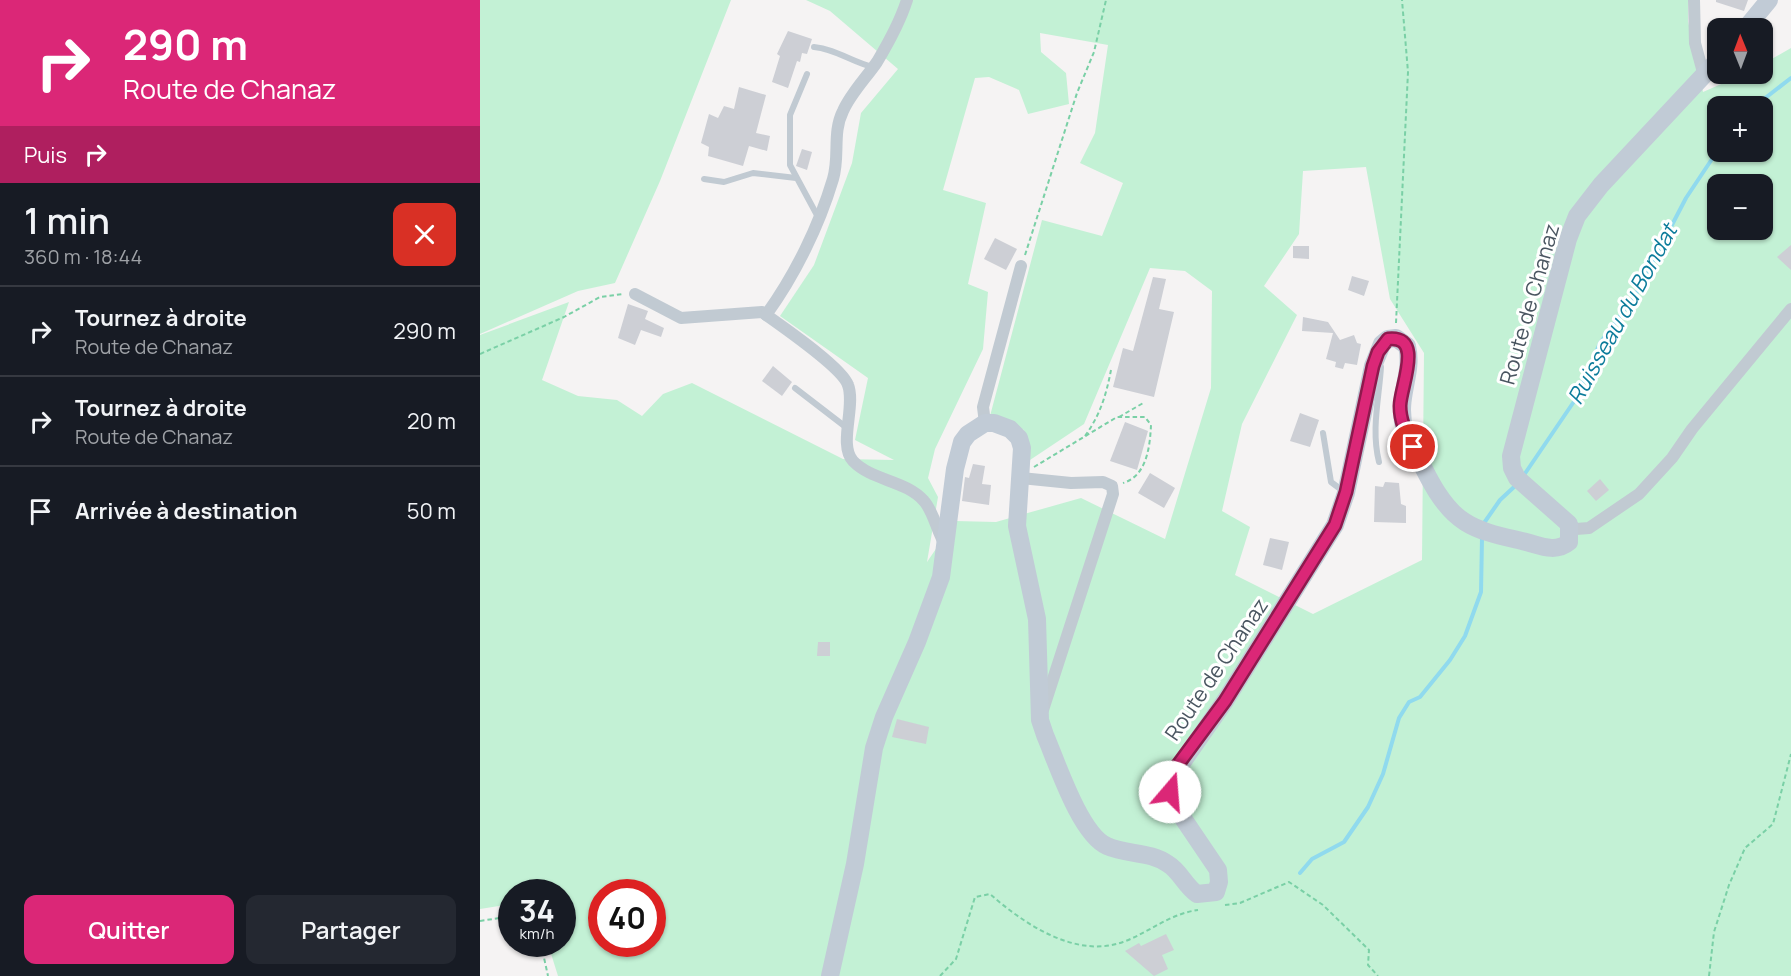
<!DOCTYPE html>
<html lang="fr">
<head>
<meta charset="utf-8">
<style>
	body { margin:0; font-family:Manrope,sans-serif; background:#242831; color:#f1f3f6; height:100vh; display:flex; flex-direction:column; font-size:22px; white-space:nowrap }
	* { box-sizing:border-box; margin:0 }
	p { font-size:20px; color:#9ea1a6 }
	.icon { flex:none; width:33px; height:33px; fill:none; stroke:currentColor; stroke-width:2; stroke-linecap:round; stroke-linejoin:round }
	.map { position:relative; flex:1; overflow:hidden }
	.details { display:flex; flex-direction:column; background:#171b24; width:480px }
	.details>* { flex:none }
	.top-card { background:#db2777; color:#fff; overflow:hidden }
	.needle { width:39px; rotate:359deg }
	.buttons { position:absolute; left:1227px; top:18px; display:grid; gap:12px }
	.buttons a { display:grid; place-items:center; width:66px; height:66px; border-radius:12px; background:#171b24; box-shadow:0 2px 4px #0004; font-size:30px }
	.speed { position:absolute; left:18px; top:879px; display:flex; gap:12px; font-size:30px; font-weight:700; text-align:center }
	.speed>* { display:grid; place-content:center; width:78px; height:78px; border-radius:50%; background:#171b24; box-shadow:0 2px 4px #0004; line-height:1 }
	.speed small { font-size:15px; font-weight:400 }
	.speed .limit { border:9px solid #d22; background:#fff; color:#111 }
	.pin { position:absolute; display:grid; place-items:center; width:51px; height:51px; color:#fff; margin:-26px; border:3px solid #fff; border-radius:50%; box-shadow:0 2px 6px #0007 }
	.me { position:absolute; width:66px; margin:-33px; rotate:18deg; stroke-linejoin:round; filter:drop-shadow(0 0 4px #0008) }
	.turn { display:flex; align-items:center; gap:21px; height:126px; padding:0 24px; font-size:27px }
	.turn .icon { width:78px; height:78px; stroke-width:2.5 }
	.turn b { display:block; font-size:42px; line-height:51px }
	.then { display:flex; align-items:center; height:57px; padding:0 24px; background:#0003; gap:12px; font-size:22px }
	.round { display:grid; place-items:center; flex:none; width:63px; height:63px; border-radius:12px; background:#242831 }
	.overview { display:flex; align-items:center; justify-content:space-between; height:102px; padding:0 24px }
	h1 { font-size:36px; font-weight:600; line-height:45px }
	.cta { display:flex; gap:12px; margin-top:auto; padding:12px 24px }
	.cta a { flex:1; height:69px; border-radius:12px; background:#db2777; color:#fff; font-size:24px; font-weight:600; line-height:69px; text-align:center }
	.cta a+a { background:#242831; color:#f1f3f6 }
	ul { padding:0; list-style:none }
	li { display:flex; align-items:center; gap:18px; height:90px; padding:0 24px; border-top:2px solid #363941 }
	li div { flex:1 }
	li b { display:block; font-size:22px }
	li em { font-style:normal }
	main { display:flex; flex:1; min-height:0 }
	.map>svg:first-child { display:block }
	.green { fill:#c3f1d5; fill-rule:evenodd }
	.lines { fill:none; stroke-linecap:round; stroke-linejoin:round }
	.stream { stroke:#90daee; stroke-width:4 }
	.building { fill:#cdcfd5 }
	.path { stroke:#7ad0a6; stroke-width:2; stroke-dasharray:4.5 3; stroke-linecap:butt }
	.lane { stroke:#c1cad2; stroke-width:6 }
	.street { stroke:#c1cad2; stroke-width:12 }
	.secondary { stroke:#c1cbd6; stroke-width:18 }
	.route-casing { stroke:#8e194d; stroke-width:15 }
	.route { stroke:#db2777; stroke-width:10 }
	.labels { text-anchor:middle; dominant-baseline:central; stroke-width:6; stroke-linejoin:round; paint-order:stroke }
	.street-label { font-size:21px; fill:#4a5661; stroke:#fff }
	.water-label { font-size:22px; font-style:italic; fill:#0c7c9b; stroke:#fff }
</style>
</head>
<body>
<main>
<section class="details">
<div class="top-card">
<div class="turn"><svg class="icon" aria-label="right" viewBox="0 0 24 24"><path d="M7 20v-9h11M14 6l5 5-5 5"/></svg><div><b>290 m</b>Route de Chanaz</div></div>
<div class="then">Puis<svg class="icon" aria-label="right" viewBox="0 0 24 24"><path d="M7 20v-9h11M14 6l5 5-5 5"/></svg></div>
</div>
<div class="overview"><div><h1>1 min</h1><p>360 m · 18:44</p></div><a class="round" style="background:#d93025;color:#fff"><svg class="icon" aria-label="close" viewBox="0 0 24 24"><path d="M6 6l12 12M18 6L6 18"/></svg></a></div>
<ul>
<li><svg class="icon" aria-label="right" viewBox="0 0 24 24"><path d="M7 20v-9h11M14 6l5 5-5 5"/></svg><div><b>Tournez à droite</b><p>Route de Chanaz</p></div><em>290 m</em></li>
<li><svg class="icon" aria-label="right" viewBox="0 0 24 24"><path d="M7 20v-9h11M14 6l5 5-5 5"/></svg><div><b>Tournez à droite</b><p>Route de Chanaz</p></div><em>20 m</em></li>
<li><svg class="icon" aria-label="arrive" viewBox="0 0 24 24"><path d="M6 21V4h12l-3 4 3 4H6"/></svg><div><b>Arrivée à destination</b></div><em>50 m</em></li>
</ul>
<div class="cta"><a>Quitter</a><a>Partager</a></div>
</section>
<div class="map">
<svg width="1311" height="976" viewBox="0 0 1311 976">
	<rect width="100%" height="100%" fill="#f5f3f3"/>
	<g class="green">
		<polygon points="0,0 251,0 180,181 135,283 98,291 0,334"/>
		<path d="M326,0h882v21l15,71 41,-18h18l1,-10 28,-16v928h-1233l-10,-32h14v-52h-50l-1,12 -31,5v-574l89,-33 -27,78 36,16 39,4 25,16 21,-22 29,-11 151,76 51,1 -39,-20 13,-62 -88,-62 34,-51 38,-102 9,-50 37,-44 -68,-58zM560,33l68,12 -13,88 -15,30 43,20 -21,53 -60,-16 -52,196 34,14 6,30 54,-36 66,-156 35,3 27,20 -1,97 -46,151 -84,-41 -85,24 -41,-1 -28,41 11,-65 -10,-19 7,-29 48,-100 5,-57 -20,-8 18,-81 -43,-13 32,-112 14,-1 30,13 9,24 41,-10 -3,-31 -25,-21zM1238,106h44v46h-44zM886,167l24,132 34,54 -2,207 -109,54 -78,-39 15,-48 -28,-16 20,-87 55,-109 -33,-29 35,-52 4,-63zM1238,184h44v46h-44zM122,892h50v52h-50z"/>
	</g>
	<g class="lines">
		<g class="stream">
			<polyline points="1275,106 1311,78"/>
			<polyline points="1044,475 1095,400 1120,343 1155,296 1206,198 1238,150"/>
			<polyline points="1004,523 1020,500 1034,487"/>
			<polyline points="820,873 832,859 864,842 888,807 903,774 919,718 929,702 940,697 970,660 985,636 1001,592 1002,538"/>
		</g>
	</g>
	<g class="building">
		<polygon points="1236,0 1268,0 1264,11 1236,2"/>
		<polygon points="308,31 332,39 327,54 322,53 320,62 317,61 308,88 292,82 300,56 297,54"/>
		<polygon points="259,87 286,95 276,133 290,136 287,151 269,146 263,166 228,156 229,147 221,143 229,114 238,118 244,106 254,109"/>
		<polygon points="322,149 332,152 327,170 316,166"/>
		<polygon points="515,238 537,249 526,270 504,259"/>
		<polygon points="1311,245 1311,270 1297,257"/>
		<polygon points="813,246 829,246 829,259 813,258"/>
		<polygon points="872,276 889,281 884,296 868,290"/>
		<polygon points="673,277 686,279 679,309 694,312 674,397 633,387 643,348 653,351"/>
		<polygon points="148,304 168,311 165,319 184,328 181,337 161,330 155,345 138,338"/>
		<polygon points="823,317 848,322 860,340 874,335 877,343 881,344 877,365 865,363 863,369 855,367 856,362 846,359 853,333 822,331"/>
		<polygon points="293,366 312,382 302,396 282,381"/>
		<polygon points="820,413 839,420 830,447 810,441"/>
		<polygon points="645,422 668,431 657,470 630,461"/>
		<polygon points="493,464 505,466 502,484 511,485 509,505 482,501 485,477 489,478"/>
		<polygon points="670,473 695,488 684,508 658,493"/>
		<polygon points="1120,479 1129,490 1116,501 1107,491"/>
		<polygon points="905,482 919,483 921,504 926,506 926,523 894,522 895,486 903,487"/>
		<polygon points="790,538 809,542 802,570 783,565"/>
		<polygon points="338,642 350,642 350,656 337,656"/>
		<polygon points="417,719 449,727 446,744 412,737"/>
		<polygon points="686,934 694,950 682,955 688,969 674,976 645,951 659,943 661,946"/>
	</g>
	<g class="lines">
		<g class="path">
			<polyline points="545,255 597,93 614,52 626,0"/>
			<polyline points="916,323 928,72 922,0"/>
			<polyline points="0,354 84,317 120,297 143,294"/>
			<polyline points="639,417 665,402"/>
			<path d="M605,436c15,-21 21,-40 26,-66"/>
			<path d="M554,467l83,-50h28l6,8c-1,21 -4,51 -28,58"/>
			<polyline points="745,905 760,903 809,882 843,905 889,950 888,965 898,976"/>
			<polyline points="0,921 32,916"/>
			<polyline points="61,944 68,976"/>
			<path d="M460,976l16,-17 19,-62 15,-3c34,30 86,65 133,48 27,-10 46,-28 75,-32"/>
			<polyline points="1229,976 1234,932 1249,885 1265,848 1293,824 1311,754"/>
		</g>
		<g class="lane">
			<path d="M334,47c22,2 38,15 59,20"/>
			<polyline points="327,74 310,115 310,165 338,217"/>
			<polyline points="224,179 244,182 273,173 316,178"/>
			<polyline points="315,388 367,428"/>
			<polyline points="843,433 851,482 863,491"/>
			<path d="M899,462c-8,-32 0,-63 2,-95"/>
		</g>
		<g class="street">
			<polyline points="1214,0 1215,43 1224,76"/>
			<path d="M155,294l46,24 81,-6c18,13 80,55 86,73 8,21 -10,60 5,76 19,20 53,19 71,40 10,11 13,32 22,45"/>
			<path d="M286,315c29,-40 53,-89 67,-136 7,-23 -1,-46 10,-68 8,-18 23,-33 34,-49 12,-20 23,-40 30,-62"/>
			<polyline points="505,423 503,407 541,266"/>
			<polyline points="541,478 591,483 623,482 632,486 633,494 563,710"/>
			<polyline points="1089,524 1096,529 1109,528 1159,494 1192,458 1212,429 1311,309"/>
		</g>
		<g class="secondary">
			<polyline points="1266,28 1289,0"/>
			<path d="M350,976l25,-112 19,-116 10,-31 33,-75 24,-65 14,-108 7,-27 6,-8 17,-11h9l16,6 9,9 3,10 -5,78 20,93 3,101 5,15c12,28 35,99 62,111 20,9 43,5 61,18 12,7 17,22 29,30l19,-2 3,-10 -1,-12 -46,-68v-25l53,-76 110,-176 11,-32 27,-127 9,-22 6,-5 8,-1 11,8c7,29 -12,51 -2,85 16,29 31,73 60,91 17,11 41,15 61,20 15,4 30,11 43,0v-18l-52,-46 -5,-10 -1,-12 57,-217 9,-23 24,-31 117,-125"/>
		</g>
	</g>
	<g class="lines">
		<defs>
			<path id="route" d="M690,792l4,-22 51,-69 110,-176 11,-33 27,-126 5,-14 10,-13c37,-4 12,48 12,67 0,15 6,28 13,41"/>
		</defs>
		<use href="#route" class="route-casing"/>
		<use href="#route" class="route"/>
	</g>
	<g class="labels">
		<g class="street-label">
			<text transform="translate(1049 304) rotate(-74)">Route de Chanaz</text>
			<text transform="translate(736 669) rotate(-56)">Route de Chanaz</text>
		</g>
		<g class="water-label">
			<text transform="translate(1142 314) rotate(-61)">Ruisseau du Bondat</text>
		</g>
	</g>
</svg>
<div class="buttons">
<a><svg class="needle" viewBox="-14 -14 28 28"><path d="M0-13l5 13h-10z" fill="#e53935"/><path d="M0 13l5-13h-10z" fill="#9ea1a6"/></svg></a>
<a>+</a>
<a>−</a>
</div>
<div class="speed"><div>34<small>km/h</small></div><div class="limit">40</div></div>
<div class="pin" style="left:933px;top:447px;background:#d93025"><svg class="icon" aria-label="arrive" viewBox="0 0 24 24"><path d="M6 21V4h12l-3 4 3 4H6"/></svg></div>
<svg class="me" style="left:690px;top:792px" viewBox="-20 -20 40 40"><circle r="19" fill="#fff"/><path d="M0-13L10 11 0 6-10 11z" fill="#db2777"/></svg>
</div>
</main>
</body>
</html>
